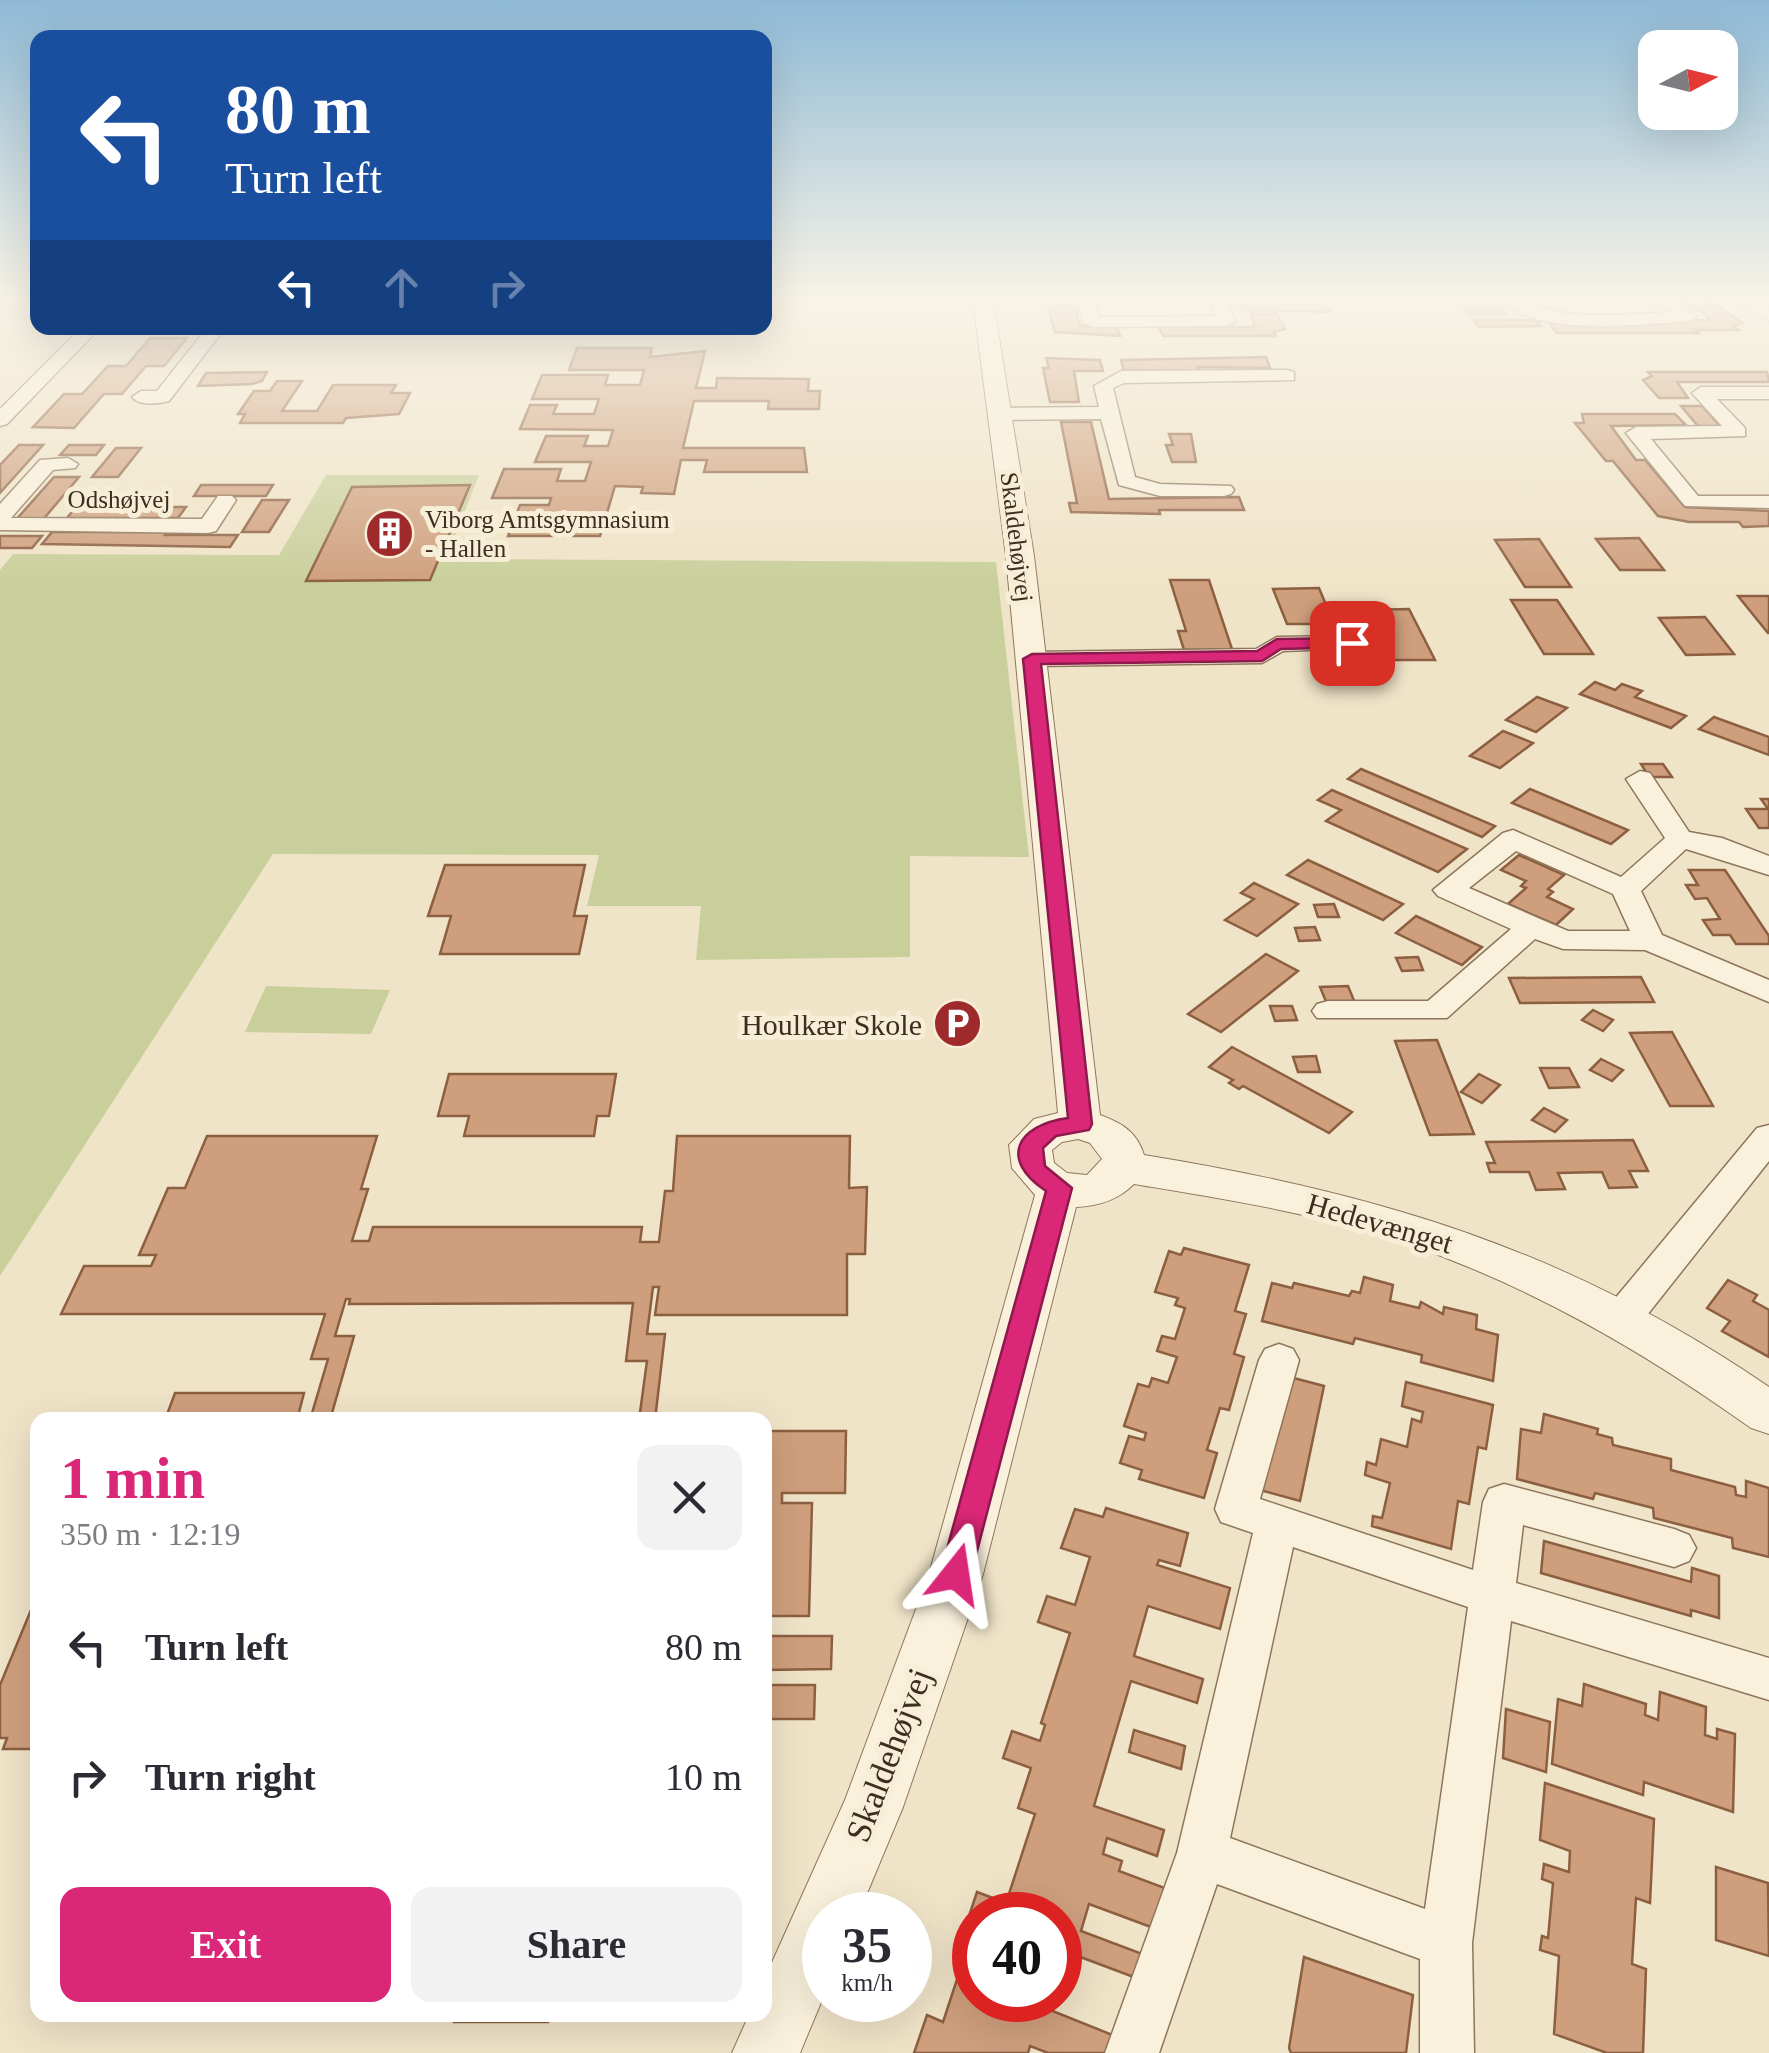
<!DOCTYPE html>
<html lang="en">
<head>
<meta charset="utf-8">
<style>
	body { margin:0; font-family:"Times New Roman",serif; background:#f2f2f3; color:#2b2b33; height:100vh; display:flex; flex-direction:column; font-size:38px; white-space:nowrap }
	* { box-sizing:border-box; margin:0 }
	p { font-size:32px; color:#7c7c81 }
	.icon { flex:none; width:55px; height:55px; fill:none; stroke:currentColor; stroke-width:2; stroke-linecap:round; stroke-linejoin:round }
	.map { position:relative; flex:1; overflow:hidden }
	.drawer { position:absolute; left:30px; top:1412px; width:742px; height:610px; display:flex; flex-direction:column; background:#fff; border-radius:20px; box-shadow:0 10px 40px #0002 }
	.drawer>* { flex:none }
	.hud { position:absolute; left:30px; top:30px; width:742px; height:305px; border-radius:20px; box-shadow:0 10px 40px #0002; background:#1a4fa0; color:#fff; overflow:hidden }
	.needle { width:65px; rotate:83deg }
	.controls { position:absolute; left:1638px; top:30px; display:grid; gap:20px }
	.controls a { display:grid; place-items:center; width:100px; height:100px; border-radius:20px; background:#fff; box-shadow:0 10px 40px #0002; font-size:50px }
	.speed { position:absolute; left:802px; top:1892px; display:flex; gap:20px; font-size:50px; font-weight:700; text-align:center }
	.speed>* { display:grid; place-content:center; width:130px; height:130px; border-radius:50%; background:#fff; box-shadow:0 10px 40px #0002; line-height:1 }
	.speed small { font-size:25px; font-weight:400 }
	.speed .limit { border:15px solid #d22; background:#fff; color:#111 }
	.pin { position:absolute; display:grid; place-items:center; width:85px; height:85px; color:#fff; margin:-42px; border-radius:20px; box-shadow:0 5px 15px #0006 }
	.me { position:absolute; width:110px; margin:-55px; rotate:15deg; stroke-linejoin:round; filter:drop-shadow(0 0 8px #0008) }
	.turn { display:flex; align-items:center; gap:35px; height:210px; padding:0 30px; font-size:45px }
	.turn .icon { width:130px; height:130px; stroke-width:2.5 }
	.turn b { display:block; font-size:70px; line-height:85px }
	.lanes { display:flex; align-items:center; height:95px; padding:0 30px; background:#0003; justify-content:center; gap:50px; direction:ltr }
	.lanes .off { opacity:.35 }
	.round { display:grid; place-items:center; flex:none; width:105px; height:105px; border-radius:20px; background:#f2f2f3 }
	.headline { display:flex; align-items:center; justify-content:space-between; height:170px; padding:0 30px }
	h1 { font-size:60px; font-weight:800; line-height:75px; color:#db2777 }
	.action { display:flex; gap:20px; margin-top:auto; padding:20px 30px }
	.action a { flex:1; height:115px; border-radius:20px; background:#db2777; color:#fff; font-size:40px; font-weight:800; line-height:115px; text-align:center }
	.action a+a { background:#f2f2f3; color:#2b2b33 }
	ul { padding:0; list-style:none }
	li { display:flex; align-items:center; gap:30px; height:130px; padding:0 30px }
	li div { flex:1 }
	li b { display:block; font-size:38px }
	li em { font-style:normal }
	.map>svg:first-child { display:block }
	.green { fill:#c9cf9b }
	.building { fill:#cf9f7d; stroke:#8d5f41; stroke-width:2.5 }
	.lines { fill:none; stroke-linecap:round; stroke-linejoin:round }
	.minor-casing { stroke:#8d765c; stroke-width:3 }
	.tertiary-casing { stroke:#8d765c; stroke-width:2 }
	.minor { fill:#faf1dc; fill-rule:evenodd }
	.tertiary { fill:#faf1dc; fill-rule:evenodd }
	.route { fill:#db2777; stroke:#8e194d; stroke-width:2.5 }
	.labels { text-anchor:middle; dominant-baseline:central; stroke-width:10; stroke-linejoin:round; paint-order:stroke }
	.far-street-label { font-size:25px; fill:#3d2e20; stroke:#f7eed8 }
	.far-poi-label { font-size:25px; fill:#3d2e20; stroke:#f7eed8; text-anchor:start }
	.poi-label { font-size:30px; fill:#3d2e20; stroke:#f7eed8; text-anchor:end }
	.street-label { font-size:30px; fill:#3d2e20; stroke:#f7eed8 }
	.near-street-label { font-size:35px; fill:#3d2e20; stroke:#f7eed8 }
</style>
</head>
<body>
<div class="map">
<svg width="1769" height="2053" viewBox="0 0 1769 2053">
	<rect width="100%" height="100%" fill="#f0e4c8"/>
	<g class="green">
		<polygon points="326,475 479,475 446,559 996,562 1029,857 910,856 910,957 696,960 701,906 587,906 599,855 273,854 0,1276 0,570 13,554 279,555"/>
		<polygon points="266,986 267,986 390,990 371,1034 245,1032"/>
	</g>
	<g class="building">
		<polygon points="1046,300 1072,300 1080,326 1117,327 1120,336 1055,332"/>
		<polygon points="1682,300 1709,300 1742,323 1733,326 1738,330 1696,330 1699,333 1557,333 1549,323 1710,320 1700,309 1693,309"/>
		<polygon points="1239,304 1326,305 1330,312 1243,310"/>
		<polygon points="1464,307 1500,307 1505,314 1469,314"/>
		<polygon points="1251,314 1277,314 1285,329 1274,332 1276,336 1163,336 1159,327 1255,327"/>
		<polygon points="1473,320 1536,320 1541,326 1479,327"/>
		<polygon points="150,338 187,338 164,366 146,366 122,394 104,394 74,428 33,427 64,394 82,394 108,366 126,366"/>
		<polygon points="577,348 652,348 650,357 705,351 696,388 716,388 717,378 809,379 808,391 820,391 819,409 768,409 769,401 694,401 683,448 804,448 807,472 704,472 707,460 681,460 674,494 641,493 643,487 615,486 600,536 508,536 520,505 549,505 551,498 492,498 504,469 561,469 557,481 585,481 591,462 535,462 546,436 588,436 584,446 608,446 613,430 520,429 530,405 557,405 553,414 594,414 599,399 532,399 542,375 608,375 605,385 640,385 644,370 569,370"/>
		<polygon points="1266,357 1270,368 1198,367 1199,370 1124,371 1121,360"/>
		<polygon points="1046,358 1100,360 1103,371 1074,371 1079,402 1050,402 1043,368 1049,368"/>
		<polygon points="267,372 262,381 252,384 198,386 206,373"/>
		<polygon points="1648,372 1767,372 1769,382 1677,382 1688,398 1659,398 1643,380 1652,376"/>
		<polygon points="277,381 302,381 282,411 317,411 333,385 396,385 391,393 410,393 399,414 346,418 343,423 240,423 245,414 238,414 254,391 270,391"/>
		<polygon points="1681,406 1702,406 1720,426 1698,426"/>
		<polygon points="1582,414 1675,414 1686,425 1611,426 1636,460 1645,460 1685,507 1769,511 1769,526 1743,527 1739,522 1689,522 1658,516 1613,461 1606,461 1575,423 1584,423"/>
		<polygon points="1061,422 1091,422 1109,499 1239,497 1244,510 1159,510 1160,514 1071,512 1069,503 1077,503"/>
		<polygon points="1169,434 1191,434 1196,462 1172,462 1166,445 1173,445"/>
		<polygon points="19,445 43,445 0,493 0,465"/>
		<polygon points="69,445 104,445 96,455 60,455"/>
		<polygon points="116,448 141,448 118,477 92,477"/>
		<polygon points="54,477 79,477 41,522 14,522"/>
		<polygon points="201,485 273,485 266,496 194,496"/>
		<polygon points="470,485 430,580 306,581 352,487"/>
		<polygon points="262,500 289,500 269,532 242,532"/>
		<polygon points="76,507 186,507 178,518 67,518"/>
		<polygon points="52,532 167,532 165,535 238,535 230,547 42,544"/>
		<polygon points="0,536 42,536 32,548 0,548"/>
		<polygon points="1639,538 1664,570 1620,570 1596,539"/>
		<polygon points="1539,539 1571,587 1525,587 1495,540"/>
		<polygon points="1170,580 1209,580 1232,649 1184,650 1178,631 1186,631"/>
		<polygon points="1319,588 1334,624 1287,624 1273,589"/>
		<polygon points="1738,596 1769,596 1769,633 1768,633"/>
		<polygon points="1511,600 1557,600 1593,654 1544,654"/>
		<polygon points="1409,609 1435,660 1393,660 1368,610"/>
		<polygon points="1705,617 1734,654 1686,655 1659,618"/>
		<polygon points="1595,682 1615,690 1622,684 1642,691 1635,697 1686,716 1671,728 1580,694"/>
		<polygon points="1537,697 1567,708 1536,732 1506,720"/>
		<polygon points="1714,717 1769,737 1769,755 1699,729"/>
		<polygon points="1503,731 1533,743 1500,768 1470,756"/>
		<polygon points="1641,764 1663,764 1672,777 1649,777"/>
		<polygon points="1361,769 1495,826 1482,837 1348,779"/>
		<polygon points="1530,789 1628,830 1611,844 1512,803"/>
		<polygon points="1332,790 1467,849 1438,872 1326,821 1341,810 1318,800"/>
		<polygon points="1761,799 1769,799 1769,828 1759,828 1746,809 1768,809"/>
		<polygon points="1519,855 1564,875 1548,889 1553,892 1547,897 1573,909 1556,925 1508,904 1526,888 1521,886 1526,881 1501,870"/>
		<polygon points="1308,860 1403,904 1383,920 1287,875"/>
		<polygon points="445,865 585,865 574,916 587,916 579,954 440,954 451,916 428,916"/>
		<polygon points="1689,870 1725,870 1769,936 1769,944 1736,944 1730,935 1713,935 1703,920 1720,919 1707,898 1695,899 1686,885 1698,885"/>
		<polygon points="1254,883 1298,904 1257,936 1225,920 1254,899 1241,893"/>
		<polygon points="1334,904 1339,917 1318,917 1314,905"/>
		<polygon points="1416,916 1482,947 1462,965 1396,933"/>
		<polygon points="1315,927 1320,940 1299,941 1295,928"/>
		<polygon points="1266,954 1298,971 1221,1032 1188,1014"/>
		<polygon points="1418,957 1423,970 1402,971 1396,958"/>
		<polygon points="1641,977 1654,1002 1520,1003 1509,978"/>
		<polygon points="1348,986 1355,1003 1327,1004 1320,987"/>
		<polygon points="1270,1006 1292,1006 1297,1020 1275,1021"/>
		<polygon points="1593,1010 1613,1020 1603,1031 1582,1020"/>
		<polygon points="1672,1032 1713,1106 1670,1106 1630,1033"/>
		<polygon points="1437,1040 1474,1134 1430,1135 1395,1041"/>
		<polygon points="1232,1047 1352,1112 1329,1133 1243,1086 1239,1089 1229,1083 1233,1080 1209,1067"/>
		<polygon points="1316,1056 1320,1072 1298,1072 1293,1057"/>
		<polygon points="1601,1059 1623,1070 1612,1081 1590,1070"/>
		<polygon points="1540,1068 1569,1068 1579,1087 1549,1088"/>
		<polygon points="449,1074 616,1074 609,1116 597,1116 594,1136 464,1136 469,1116 438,1116"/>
		<polygon points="1479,1074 1500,1085 1482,1103 1461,1092"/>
		<polygon points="1544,1108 1567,1120 1555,1132 1532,1120"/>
		<polygon points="207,1136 377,1136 361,1189 368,1189 352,1241 369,1241 373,1227 642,1227 640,1242 659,1242 665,1191 673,1191 677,1136 850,1136 849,1188 867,1187 865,1254 847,1254 847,1315 655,1315 659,1287 653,1287 647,1334 665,1334 655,1420 639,1420 647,1361 626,1361 633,1303 349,1304 350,1299 346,1299 335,1336 354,1336 330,1420 310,1420 328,1359 311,1359 325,1314 61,1314 84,1266 151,1266 156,1255 139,1255 168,1188 185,1188"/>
		<polygon points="1633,1140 1648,1171 1629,1171 1637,1187 1609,1188 1602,1172 1558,1173 1565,1189 1536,1190 1529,1172 1490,1172 1487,1163 1495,1163 1486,1142"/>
		<polygon points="1184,1248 1249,1265 1235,1311 1246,1314 1234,1354 1244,1357 1229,1410 1220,1408 1207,1450 1217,1453 1204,1498 1139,1479 1142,1470 1120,1463 1129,1436 1144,1440 1146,1433 1124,1426 1138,1384 1149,1387 1152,1378 1168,1383 1177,1357 1157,1351 1162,1336 1175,1339 1185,1308 1175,1305 1178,1298 1155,1292 1169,1251 1181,1255"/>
		<polygon points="1364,1277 1393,1285 1390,1301 1419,1308 1421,1302 1443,1314 1444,1307 1477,1315 1476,1329 1498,1335 1493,1381 1421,1362 1422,1355 1355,1338 1353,1344 1262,1321 1272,1283 1292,1288 1294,1283 1349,1296 1352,1291 1360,1293"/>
		<polygon points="1728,1280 1757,1295 1753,1301 1769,1310 1769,1357 1722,1331 1730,1321 1707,1308"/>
		<polygon points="1286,1376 1324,1386 1300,1501 1260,1490"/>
		<polygon points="1406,1382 1493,1405 1486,1449 1478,1447 1469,1504 1458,1501 1451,1549 1372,1526 1373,1516 1382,1518 1390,1483 1365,1475 1367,1462 1376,1465 1381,1439 1407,1447 1412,1419 1421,1422 1423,1412 1402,1406"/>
		<polygon points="175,1393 304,1393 297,1420 165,1420"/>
		<polygon points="1544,1414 1598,1429 1597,1434 1612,1438 1613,1445 1671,1459 1671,1470 1735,1487 1736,1495 1746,1497 1746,1481 1769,1488 1769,1557 1733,1548 1732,1538 1654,1518 1653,1508 1595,1493 1593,1499 1517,1479 1521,1429 1541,1433"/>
		<polygon points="765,1431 846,1431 845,1493 782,1493 782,1503 812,1503 809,1616 765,1616"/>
		<polygon points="1106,1508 1188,1533 1180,1566 1159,1560 1157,1565 1230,1588 1220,1629 1148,1606 1134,1656 1203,1679 1197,1703 1131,1681 1094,1806 1164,1830 1157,1856 1107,1838 1103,1854 1122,1861 1119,1871 1170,1890 1159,1930 1089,1904 1081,1931 1145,1955 1139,1979 1067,1952 1060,1974 1060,1915 975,1915 975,2000 1053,2000 1050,2010 1115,2036 1111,2053 1048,2053 1030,2046 1028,2053 914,2053 927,2015 943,2022 972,1934 964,1931 977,1892 1006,1903 1035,1814 1018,1808 1031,1768 1003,1758 1012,1731 1040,1741 1045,1725 1041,1723 1070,1633 1038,1622 1047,1596 1075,1605 1090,1557 1061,1548 1075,1509 1103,1517"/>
		<polygon points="1544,1541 1691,1582 1692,1568 1719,1576 1719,1618 1691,1610 1691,1616 1541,1573"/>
		<polygon points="38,1593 38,1740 34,1749 3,1749 7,1738 0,1738 0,1685"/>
		<polygon points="765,1636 832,1636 831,1669 765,1670"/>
		<polygon points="1584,1684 1646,1704 1645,1715 1658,1720 1660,1692 1706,1707 1705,1735 1717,1739 1717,1729 1735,1734 1733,1812 1644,1782 1643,1795 1552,1764 1558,1699 1582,1706"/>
		<polygon points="765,1685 815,1685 814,1719 765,1719"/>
		<polygon points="1506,1709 1550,1722 1546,1772 1503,1758"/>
		<polygon points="1134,1730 1185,1746 1181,1769 1129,1752"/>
		<polygon points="1545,1783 1654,1819 1650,1903 1636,1898 1632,1964 1646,1969 1643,2053 1607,2053 1554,2034 1559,1956 1540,1950 1542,1936 1548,1938 1553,1883 1542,1879 1544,1864 1569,1872 1570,1851 1540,1840"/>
		<polygon points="1716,1867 1768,1883 1769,1956 1716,1940"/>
		<polygon points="1304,1957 1413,1995 1406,2053 1291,2053 1289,2048"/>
		<polygon points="455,2015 549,2015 548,2022 454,2022"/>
	</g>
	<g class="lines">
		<defs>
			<g id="minor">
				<polygon points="1078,300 1094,300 1099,317 1216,316 1209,300 1225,300 1236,321 1227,326 1092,327 1083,322"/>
				<path d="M1504,300c22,0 39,11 62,13 35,4 71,1 106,-1l-12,-12h18l18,17 -9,5c-47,1 -151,17 -183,-22z"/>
				<path d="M81,328h176l-9,5h-27l-52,68c-11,3 -30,5 -37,-4l9,-6h16l46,-58h-108l-88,91 -7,2v-17z"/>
				<polygon points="1287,370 1294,372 1294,380 1124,383 1113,388 1135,477 1160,484 1231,486 1234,490 1231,494 1224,496 1160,496 1119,485 1101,419 1000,420 990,414 1000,408 1099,407 1094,386 1121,371"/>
				<polygon points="1701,387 1769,387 1769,399 1717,399 1745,428 1745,436 1651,439 1698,496 1769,496 1769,508 1685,506 1626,433 1636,427 1722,426 1692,393"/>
				<polygon points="68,458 78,464 75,468 53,470 11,518 202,519 218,496 232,496 236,500 216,531 208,533 0,530 0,504 40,460"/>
				<polygon points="1352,636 1364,643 1361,648 1283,651 1262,663 1032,666 1020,659 1032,652 1256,649 1277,637"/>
				<path d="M1640,771l10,2 39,59 33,6 47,18v19l-83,-26 -45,42 21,44 107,45v22l-124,-52 -82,-1 -28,-10 -88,79h-130l-5,-7 5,-7 11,-3h100l83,-72 -73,-33 -5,-6 70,-57 10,-3 108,47 44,-39 -39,-59zM1516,851l97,43 17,37h-62l-99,-43z"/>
				<polygon points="1769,1125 1769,1161 1636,1329 1622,1333 1608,1329 1603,1318 1608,1307 1757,1128"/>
				<path d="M1279,1344l14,5 6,11 -39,139 213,71 10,-68 6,-13 15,-5 170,45 15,6 7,13 -7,13 -15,6 -151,-42 -7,58 253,75v42l-258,-79 -39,322 2,110h-54v-94l-203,-75 -58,169h-54l72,-200 76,-320 -32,-11 -6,-13 44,-149 6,-11zM1293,1547l175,60 -43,302 -195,-71z"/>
			</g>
			<g id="tertiary">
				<path d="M973,300h20l41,256 66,559c22,8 37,17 44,40 235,38 427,96 625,232v47l-18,-6c-108,-77 -222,-143 -349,-186 -87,-29 -178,-43 -268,-58 -16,16 -35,22 -58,23l-93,367 -80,233 -45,108h-33v78l-25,60h-68l17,-38h16v-37l80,-178 84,-226 106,-379 -23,-27 -3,-23 25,-26 24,-6 -52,-557zM1078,1139l12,4 12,16 -15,16 -20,-2 -13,-10 -2,-13 10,-8z"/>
				<polygon points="1733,300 1758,300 1769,306 1769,321"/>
			</g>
		</defs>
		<use href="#minor" class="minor-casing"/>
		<use href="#tertiary" class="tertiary-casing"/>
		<use href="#minor" class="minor"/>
		<use href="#tertiary" class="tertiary"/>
	</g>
	<linearGradient id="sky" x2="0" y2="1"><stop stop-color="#8fbad6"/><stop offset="0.51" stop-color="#f8f3e6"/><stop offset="1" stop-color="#f8f3e6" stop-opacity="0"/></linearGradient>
	<rect width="1769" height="587" fill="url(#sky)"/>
	<path class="route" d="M1352,638l6,1v8l-77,2 -19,12 -221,3 51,460 -3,6 -33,6 -13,12 2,18 27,22 -101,386 -5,10 -10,4 -11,-4 -5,-10 106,-383c-48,-32 -29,-66 22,-73l-45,-459 9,-5 225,-3 20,-12z"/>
	<defs>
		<symbol id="building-disc" viewBox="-11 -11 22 22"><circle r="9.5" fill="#9e2a2b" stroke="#f7eed8"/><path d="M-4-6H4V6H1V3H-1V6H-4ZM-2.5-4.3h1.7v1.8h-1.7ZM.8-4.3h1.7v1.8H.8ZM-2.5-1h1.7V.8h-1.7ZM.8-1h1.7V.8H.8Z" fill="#fff"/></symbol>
		<symbol id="parking-disc" viewBox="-11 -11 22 22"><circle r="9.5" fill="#9e2a2b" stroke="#f7eed8"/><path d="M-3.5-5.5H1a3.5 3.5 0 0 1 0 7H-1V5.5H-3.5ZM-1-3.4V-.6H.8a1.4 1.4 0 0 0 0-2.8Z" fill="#fff"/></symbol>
	</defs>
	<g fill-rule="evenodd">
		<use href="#building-disc" x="362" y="506" width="55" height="55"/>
		<use href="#parking-disc" x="930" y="996" width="55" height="55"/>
	</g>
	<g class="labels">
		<g class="far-street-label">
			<text x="119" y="499">Odshøjvej</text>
			<text transform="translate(1017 537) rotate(83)">Skaldehøjvej</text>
		</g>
		<g class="far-poi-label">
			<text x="425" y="519">Viborg Amtsgymnasium<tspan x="425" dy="29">- Hallen</tspan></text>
		</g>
		<g class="poi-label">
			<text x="922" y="1024">Houlkær Skole</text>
		</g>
		<g class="street-label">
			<text transform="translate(1380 1223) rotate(16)">Hedevænget</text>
		</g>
		<g class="near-street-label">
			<text transform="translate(889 1755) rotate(-69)">Skaldehøjvej</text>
		</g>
	</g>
</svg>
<div class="controls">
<a><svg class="needle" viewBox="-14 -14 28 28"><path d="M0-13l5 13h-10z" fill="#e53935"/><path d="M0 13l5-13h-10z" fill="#7c7c81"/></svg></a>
</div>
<div class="speed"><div>35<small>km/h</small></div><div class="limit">40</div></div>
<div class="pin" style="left:1352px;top:643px;background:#d93025"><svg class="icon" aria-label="arrive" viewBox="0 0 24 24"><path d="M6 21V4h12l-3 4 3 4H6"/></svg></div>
<svg class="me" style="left:956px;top:1574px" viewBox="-20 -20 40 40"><path d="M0-17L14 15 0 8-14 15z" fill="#db2777" stroke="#fff" stroke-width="4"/></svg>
<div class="hud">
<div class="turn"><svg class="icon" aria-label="left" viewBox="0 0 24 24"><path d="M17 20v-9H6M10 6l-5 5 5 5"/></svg><div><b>80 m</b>Turn left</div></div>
<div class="lanes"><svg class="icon" aria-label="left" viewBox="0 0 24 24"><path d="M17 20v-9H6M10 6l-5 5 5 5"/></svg><svg class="icon off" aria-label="ahead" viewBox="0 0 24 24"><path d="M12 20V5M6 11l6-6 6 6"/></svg><svg class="icon off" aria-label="right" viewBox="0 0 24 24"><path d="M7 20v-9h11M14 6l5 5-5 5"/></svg></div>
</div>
<section class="drawer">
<div class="headline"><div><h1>1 min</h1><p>350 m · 12:19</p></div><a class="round"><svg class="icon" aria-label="close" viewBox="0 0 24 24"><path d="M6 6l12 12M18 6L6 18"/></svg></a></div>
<ul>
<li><svg class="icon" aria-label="left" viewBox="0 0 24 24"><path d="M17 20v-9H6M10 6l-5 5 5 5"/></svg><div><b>Turn left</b></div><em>80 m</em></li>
<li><svg class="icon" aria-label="right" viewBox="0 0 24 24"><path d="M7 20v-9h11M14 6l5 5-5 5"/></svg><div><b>Turn right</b></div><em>10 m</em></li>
</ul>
<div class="action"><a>Exit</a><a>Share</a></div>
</section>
</div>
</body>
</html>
